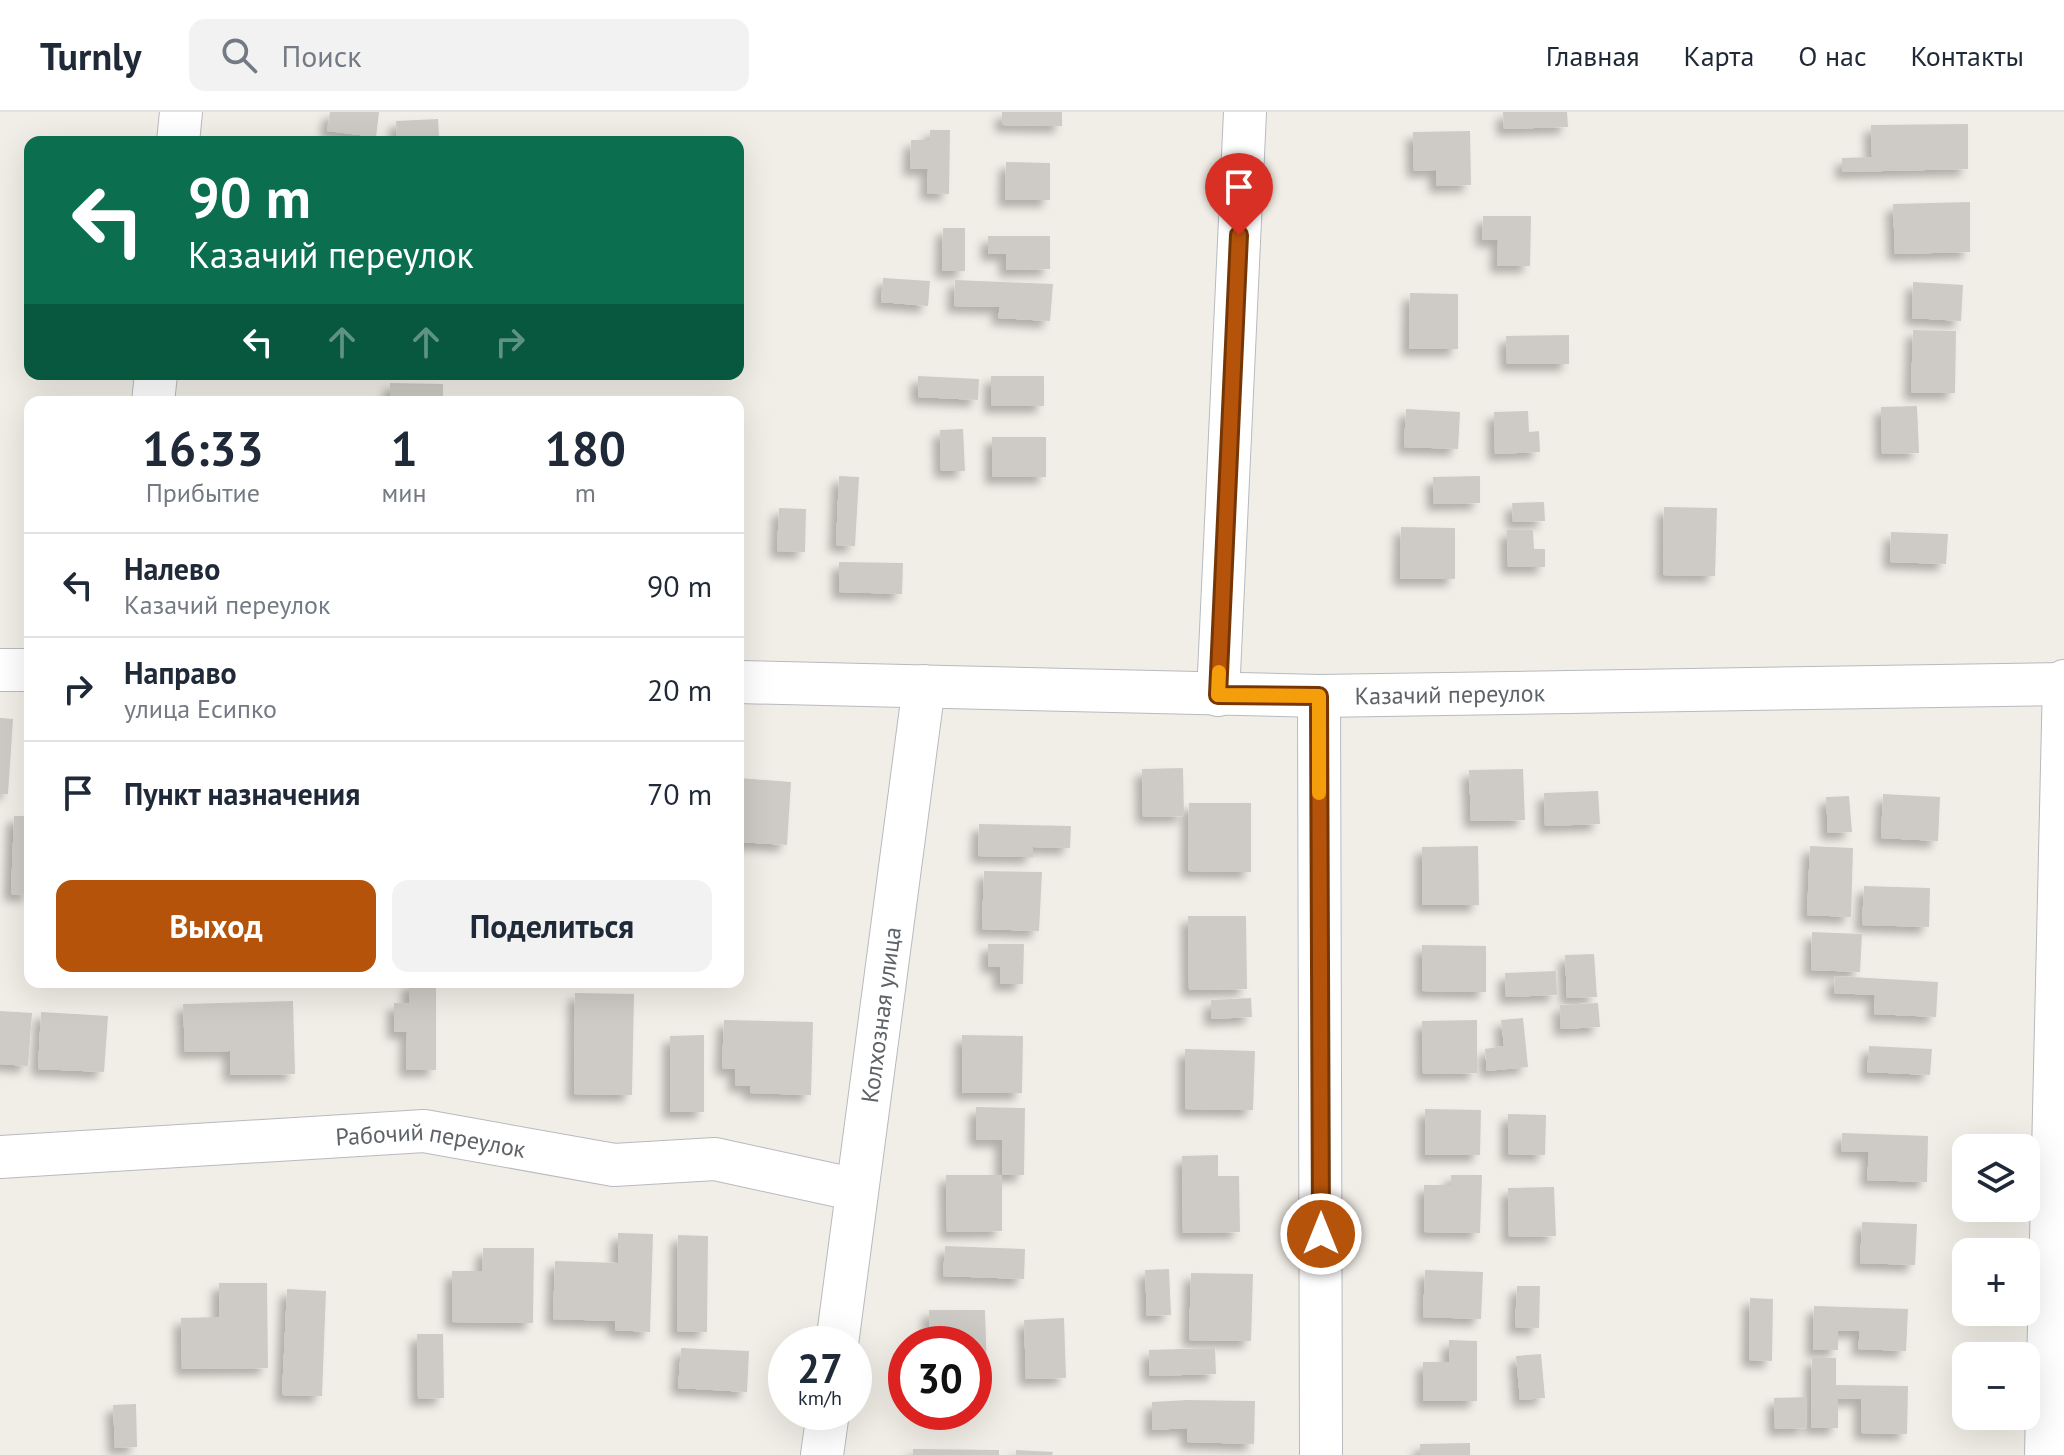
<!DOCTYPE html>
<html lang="ru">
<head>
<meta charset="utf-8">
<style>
	body { margin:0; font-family:"PT Sans",sans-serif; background:#f2f2f3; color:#1f2937; height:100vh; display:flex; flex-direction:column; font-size:30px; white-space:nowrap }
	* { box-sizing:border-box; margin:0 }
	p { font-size:26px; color:#747a83 }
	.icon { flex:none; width:44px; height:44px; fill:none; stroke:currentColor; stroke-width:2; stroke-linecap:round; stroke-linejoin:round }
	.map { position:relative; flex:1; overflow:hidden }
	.details { position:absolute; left:24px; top:284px; width:720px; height:592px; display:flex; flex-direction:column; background:#fff; border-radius:16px; box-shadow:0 8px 32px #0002 }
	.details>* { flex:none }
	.banner { position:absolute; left:24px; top:24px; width:720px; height:244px; border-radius:16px; box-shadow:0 8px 32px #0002; background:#0b6e4f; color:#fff; overflow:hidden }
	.controls { position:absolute; left:1952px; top:1022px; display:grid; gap:16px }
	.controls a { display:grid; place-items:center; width:88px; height:88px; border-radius:16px; background:#fff; box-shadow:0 8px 32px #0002; font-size:40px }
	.speed { position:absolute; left:768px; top:1214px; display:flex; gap:16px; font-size:40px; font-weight:700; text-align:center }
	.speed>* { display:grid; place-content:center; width:104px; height:104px; border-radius:50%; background:#fff; box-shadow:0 8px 32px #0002; line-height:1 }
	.speed small { font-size:20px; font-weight:400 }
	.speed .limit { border:12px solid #d22; background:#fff; color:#111 }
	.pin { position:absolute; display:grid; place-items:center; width:68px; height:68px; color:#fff; margin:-82px -34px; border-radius:50% 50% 50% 0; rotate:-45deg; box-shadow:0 0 8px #0007 }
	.pin .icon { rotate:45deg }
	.me { position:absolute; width:88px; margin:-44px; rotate:0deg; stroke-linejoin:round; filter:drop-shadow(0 0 6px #0008) }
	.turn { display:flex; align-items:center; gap:28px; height:168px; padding:0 32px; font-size:36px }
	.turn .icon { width:104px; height:104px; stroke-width:2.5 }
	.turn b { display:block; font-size:56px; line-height:68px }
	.lanes { display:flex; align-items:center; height:76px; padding:0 32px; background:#0003; justify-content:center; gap:40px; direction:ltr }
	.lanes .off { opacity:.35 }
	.eta { display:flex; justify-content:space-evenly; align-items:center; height:136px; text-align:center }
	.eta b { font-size:48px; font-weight:700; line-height:56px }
	.primary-button { display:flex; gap:16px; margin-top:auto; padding:16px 32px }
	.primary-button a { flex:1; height:92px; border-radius:16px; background:#b45309; color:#fff; font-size:32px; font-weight:700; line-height:92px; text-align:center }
	.primary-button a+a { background:#f2f2f3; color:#1f2937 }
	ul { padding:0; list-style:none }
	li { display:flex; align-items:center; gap:24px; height:104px; padding:0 32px; border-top:2px solid #e0e1e3 }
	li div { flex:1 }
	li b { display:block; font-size:30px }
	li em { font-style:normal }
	header { display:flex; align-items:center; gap:48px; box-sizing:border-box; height:112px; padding:0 40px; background:#fff; border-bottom:2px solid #e0e1e3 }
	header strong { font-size:38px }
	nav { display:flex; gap:44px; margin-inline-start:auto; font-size:28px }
	.search { width:560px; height:72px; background:#f2f2f3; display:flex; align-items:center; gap:20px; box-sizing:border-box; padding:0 28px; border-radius:16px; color:#747a83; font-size:30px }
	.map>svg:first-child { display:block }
	.building { fill:#cecbc6; filter:url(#shadow) }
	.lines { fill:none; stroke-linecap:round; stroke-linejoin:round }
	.minor-casing { stroke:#b7babe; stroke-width:44 }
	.minor { stroke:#fff; stroke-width:42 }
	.route-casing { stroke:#753606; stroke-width:20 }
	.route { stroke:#b45309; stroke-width:14 }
	.slow { stroke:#f59e0b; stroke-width:14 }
	.labels { text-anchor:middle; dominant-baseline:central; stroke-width:7; stroke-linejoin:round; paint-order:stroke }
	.street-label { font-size:24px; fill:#5e6368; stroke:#fff }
</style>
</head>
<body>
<header>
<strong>Turnly</strong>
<div class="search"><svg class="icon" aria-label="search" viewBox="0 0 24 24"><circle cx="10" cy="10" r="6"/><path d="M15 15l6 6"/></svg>Поиск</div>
<nav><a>Главная</a><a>Карта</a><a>О нас</a><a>Контакты</a></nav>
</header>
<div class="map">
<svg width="2064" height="1343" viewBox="0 0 2064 1343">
	<defs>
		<filter id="shadow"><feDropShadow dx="-7" dy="7" stdDeviation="4" flood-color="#0004"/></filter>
	</defs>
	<rect width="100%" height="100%" fill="#f1eee7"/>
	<g class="building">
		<polygon points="330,0 379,0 376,25 327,19"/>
		<polygon points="1002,0 1062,0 1062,14 1002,13"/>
		<polygon points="1503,0 1567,0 1568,15 1504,17"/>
		<polygon points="438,7 439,24 397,26 396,9"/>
		<polygon points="1968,12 1968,57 1842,60 1842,46 1872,45 1871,13"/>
		<polygon points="930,18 950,18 949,82 927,81 928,57 910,57 911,28 930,28"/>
		<polygon points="1470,19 1471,73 1436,74 1436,58 1414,59 1413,20"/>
		<polygon points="1006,50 1050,51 1050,88 1005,88"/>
		<polygon points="1970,90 1970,140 1895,142 1893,92"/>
		<polygon points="1483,104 1531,104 1530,154 1497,154 1498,128 1482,128"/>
		<polygon points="943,116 965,116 965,159 942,159"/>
		<polygon points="988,124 1050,124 1050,157 1006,158 1006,142 988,142"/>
		<polygon points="883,166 930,169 928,194 881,190"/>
		<polygon points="955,168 1053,172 1050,209 998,206 1000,195 954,194"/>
		<polygon points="1913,170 1963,173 1961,209 1912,206"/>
		<polygon points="1410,181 1458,182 1458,237 1409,237"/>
		<polygon points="1913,218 1956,219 1955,281 1911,281"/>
		<polygon points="1569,223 1569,252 1507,252 1506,224"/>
		<polygon points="918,264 979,267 978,288 918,285"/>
		<rect x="991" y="264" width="53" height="30"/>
		<polygon points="390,271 443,272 443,290 390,290"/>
		<polygon points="1917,294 1919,341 1882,342 1881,295"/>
		<polygon points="1406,297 1460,300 1458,337 1404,335"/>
		<polygon points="1528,299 1529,320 1539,319 1540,340 1495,342 1494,300"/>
		<polygon points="963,317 965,359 941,359 940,318"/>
		<rect x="992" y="325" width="54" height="40"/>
		<polygon points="839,364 859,365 855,434 836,433"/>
		<polygon points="1480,364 1480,391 1434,392 1433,365"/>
		<polygon points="1544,390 1545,409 1513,410 1512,391"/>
		<polygon points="1664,395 1717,396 1715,464 1663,463"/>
		<polygon points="779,396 806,397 805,440 777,439"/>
		<polygon points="1401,415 1455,416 1455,467 1400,467"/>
		<polygon points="1507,418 1533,418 1534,437 1545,437 1545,455 1508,455"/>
		<polygon points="1891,420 1948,422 1946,452 1890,450"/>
		<polygon points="839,450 903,451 902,482 839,480"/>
		<polygon points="0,606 13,607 8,682 0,682"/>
		<polygon points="1183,656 1184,704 1143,705 1142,657"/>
		<polygon points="1523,657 1525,708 1471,709 1469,658"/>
		<polygon points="738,666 791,670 787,733 738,730"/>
		<polygon points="1598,679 1600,712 1545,714 1544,681"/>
		<polygon points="1883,682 1940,685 1938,729 1881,726"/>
		<polygon points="1849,684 1852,720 1828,721 1826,685"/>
		<polygon points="1189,691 1251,691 1251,760 1188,759"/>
		<polygon points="14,704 30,704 30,783 11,782"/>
		<polygon points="979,712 1071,714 1070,736 1033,735 1033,745 978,744"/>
		<polygon points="1478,734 1479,793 1422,793 1422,735"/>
		<polygon points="1810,734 1853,736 1851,805 1807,803"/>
		<polygon points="984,759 1042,760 1039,819 982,817"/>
		<polygon points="1864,774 1930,776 1929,815 1862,813"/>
		<polygon points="1188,804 1246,804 1247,877 1189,878"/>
		<polygon points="1812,820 1862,822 1860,860 1811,858"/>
		<polygon points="988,832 1024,832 1023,872 1000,872 1000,855 988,854"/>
		<polygon points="1422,833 1486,834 1486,880 1422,879"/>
		<polygon points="1594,842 1597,885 1567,886 1565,843"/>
		<polygon points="1556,859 1557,883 1506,885 1505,861"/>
		<polygon points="1835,864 1938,870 1936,905 1874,902 1875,883 1834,881"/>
		<polygon points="409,870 436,870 436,958 406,958 407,920 394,920 394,891 409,891"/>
		<polygon points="575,881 634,882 632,983 574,982"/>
		<polygon points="1251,886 1252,905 1211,907 1211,888"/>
		<polygon points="293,889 295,962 230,963 230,939 185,940 183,892"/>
		<polygon points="1598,891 1600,915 1561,917 1560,893"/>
		<polygon points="0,899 32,901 28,954 0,952"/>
		<polygon points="41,900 108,904 104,960 38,957"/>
		<polygon points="1523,906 1528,955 1487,959 1485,937 1504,934 1501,908"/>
		<polygon points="724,908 813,910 811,983 750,981 750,974 735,973 735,957 722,956"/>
		<polygon points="1477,908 1477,961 1423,962 1422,909"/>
		<polygon points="704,923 704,1000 670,1000 670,924"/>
		<polygon points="962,923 1023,924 1022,981 962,981"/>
		<polygon points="1869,934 1932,937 1930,963 1867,960"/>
		<polygon points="1185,937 1255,939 1253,998 1185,997"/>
		<polygon points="976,995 1025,996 1024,1063 1002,1063 1002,1119 947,1120 946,1063 1002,1063 1002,1028 976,1028"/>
		<polygon points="1425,997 1481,998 1480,1043 1425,1043"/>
		<polygon points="1508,1002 1546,1003 1545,1043 1508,1042"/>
		<polygon points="1842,1021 1928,1024 1927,1070 1867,1068 1869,1040 1841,1039"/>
		<polygon points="1218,1043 1218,1064 1239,1064 1240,1120 1183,1121 1182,1044"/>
		<polygon points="1451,1063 1482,1063 1480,1121 1424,1120 1424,1073 1451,1073"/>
		<polygon points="1554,1075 1556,1124 1509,1125 1508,1076"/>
		<polygon points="1862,1110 1917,1112 1915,1153 1860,1151"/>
		<polygon points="618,1121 653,1122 650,1220 615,1218 615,1209 553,1207 555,1149 618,1151"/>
		<polygon points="678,1123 708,1124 707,1220 677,1219"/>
		<polygon points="945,1134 1025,1137 1024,1167 943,1164"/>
		<polygon points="483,1136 534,1136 533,1211 452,1210 452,1159 482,1159"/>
		<polygon points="1169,1157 1171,1203 1147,1204 1145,1158"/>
		<polygon points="1425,1158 1483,1160 1481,1207 1423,1205"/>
		<polygon points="1191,1161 1253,1162 1251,1229 1189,1228"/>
		<polygon points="219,1171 267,1171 268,1256 182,1257 181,1206 219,1205"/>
		<polygon points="1517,1174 1540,1174 1539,1216 1515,1215"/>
		<polygon points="287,1177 326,1179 322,1284 282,1283"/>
		<polygon points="1750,1186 1773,1187 1772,1249 1749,1248"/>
		<polygon points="1814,1194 1908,1197 1906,1239 1858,1237 1860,1219 1838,1219 1838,1238 1813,1238"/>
		<polygon points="929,1198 985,1198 987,1261 974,1261 974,1232 930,1232"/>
		<polygon points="1064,1206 1066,1266 1026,1267 1024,1208"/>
		<polygon points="417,1222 443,1222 444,1286 418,1287"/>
		<polygon points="1449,1228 1477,1229 1477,1289 1423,1289 1423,1250 1449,1250"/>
		<polygon points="681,1236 749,1239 747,1280 678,1276"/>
		<polygon points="1215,1236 1216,1262 1150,1264 1149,1238"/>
		<polygon points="1541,1242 1545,1286 1520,1288 1516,1244"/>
		<polygon points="1812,1246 1836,1246 1836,1273 1908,1274 1907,1322 1861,1321 1861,1287 1838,1287 1838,1316 1811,1316"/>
		<polygon points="1807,1285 1807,1316 1775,1317 1774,1286"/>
		<polygon points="1187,1288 1255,1289 1254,1332 1187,1330 1187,1316 1152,1318 1152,1290"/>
		<polygon points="136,1292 137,1335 115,1336 113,1293"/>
		<polygon points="1470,1331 1470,1343 1420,1343 1420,1332"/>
		<polygon points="913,1337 999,1338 999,1343 913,1343"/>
		<polygon points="1016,1338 1053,1340 1052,1343 1016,1343"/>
	</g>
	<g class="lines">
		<defs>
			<g id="minor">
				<polyline points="178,30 181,0"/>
				<polyline points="153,290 156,262"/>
				<polyline points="0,558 30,558"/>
				<path id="s1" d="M738,570l581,14 745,-12"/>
				<polyline points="1218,583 1245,0"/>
				<polyline points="1319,584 1321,1343"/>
				<path id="s2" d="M0,1045l424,-26 190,34 101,-6 142,31"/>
				<path id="s3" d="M837,1232l87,-658"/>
				<polyline points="822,1343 828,1300"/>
				<polyline points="2046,1343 2064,569"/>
			</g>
		</defs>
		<use href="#minor" class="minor-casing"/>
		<use href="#minor" class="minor"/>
	</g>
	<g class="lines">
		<defs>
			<polyline id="route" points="1239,123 1218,583 1319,584 1321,1122"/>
		</defs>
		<use href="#route" class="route-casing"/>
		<use href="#route" class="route"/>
		<polyline class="slow" points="1219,560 1218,583 1319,584 1319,681"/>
	</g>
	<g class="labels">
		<g class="street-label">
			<text stroke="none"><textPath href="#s1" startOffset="712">Казачий переулок</textPath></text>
			<text stroke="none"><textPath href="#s3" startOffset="332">Колхозная улица</textPath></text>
			<text stroke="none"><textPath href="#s2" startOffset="432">Рабочий переулок</textPath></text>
		</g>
	</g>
</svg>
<div class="controls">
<a><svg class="icon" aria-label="layers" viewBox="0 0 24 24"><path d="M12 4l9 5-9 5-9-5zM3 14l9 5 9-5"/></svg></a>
<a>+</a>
<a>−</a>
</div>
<div class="speed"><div>27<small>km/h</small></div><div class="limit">30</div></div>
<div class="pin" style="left:1239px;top:123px;background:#d93025"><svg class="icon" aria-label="arrive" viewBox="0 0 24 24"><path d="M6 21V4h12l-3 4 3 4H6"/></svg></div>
<svg class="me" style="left:1321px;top:1122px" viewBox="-20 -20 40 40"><circle r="17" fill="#b45309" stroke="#fff" stroke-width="3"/><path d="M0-11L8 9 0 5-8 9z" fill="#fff"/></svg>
<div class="banner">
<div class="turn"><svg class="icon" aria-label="left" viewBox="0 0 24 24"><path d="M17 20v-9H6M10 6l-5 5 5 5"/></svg><div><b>90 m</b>Казачий переулок</div></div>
<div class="lanes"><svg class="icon" aria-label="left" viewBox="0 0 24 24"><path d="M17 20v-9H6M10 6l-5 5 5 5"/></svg><svg class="icon off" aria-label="ahead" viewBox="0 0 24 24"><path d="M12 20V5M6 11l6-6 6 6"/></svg><svg class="icon off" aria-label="ahead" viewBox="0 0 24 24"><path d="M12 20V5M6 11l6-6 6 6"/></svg><svg class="icon off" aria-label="right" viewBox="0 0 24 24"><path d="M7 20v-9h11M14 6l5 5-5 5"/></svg></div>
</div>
<section class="details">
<div class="eta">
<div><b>16:33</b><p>Прибытие</p></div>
<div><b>1</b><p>мин</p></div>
<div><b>180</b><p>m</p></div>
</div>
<ul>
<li><svg class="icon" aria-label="left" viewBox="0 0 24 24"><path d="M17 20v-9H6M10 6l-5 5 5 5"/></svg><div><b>Налево</b><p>Казачий переулок</p></div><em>90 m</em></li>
<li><svg class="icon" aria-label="right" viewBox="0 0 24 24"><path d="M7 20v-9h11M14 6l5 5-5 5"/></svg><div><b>Направо</b><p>улица Есипко</p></div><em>20 m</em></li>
<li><svg class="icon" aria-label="arrive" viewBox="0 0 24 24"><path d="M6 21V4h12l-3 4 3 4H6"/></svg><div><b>Пункт назначения</b></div><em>70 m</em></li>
</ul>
<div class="primary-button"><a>Выход</a><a>Поделиться</a></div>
</section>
</div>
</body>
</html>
